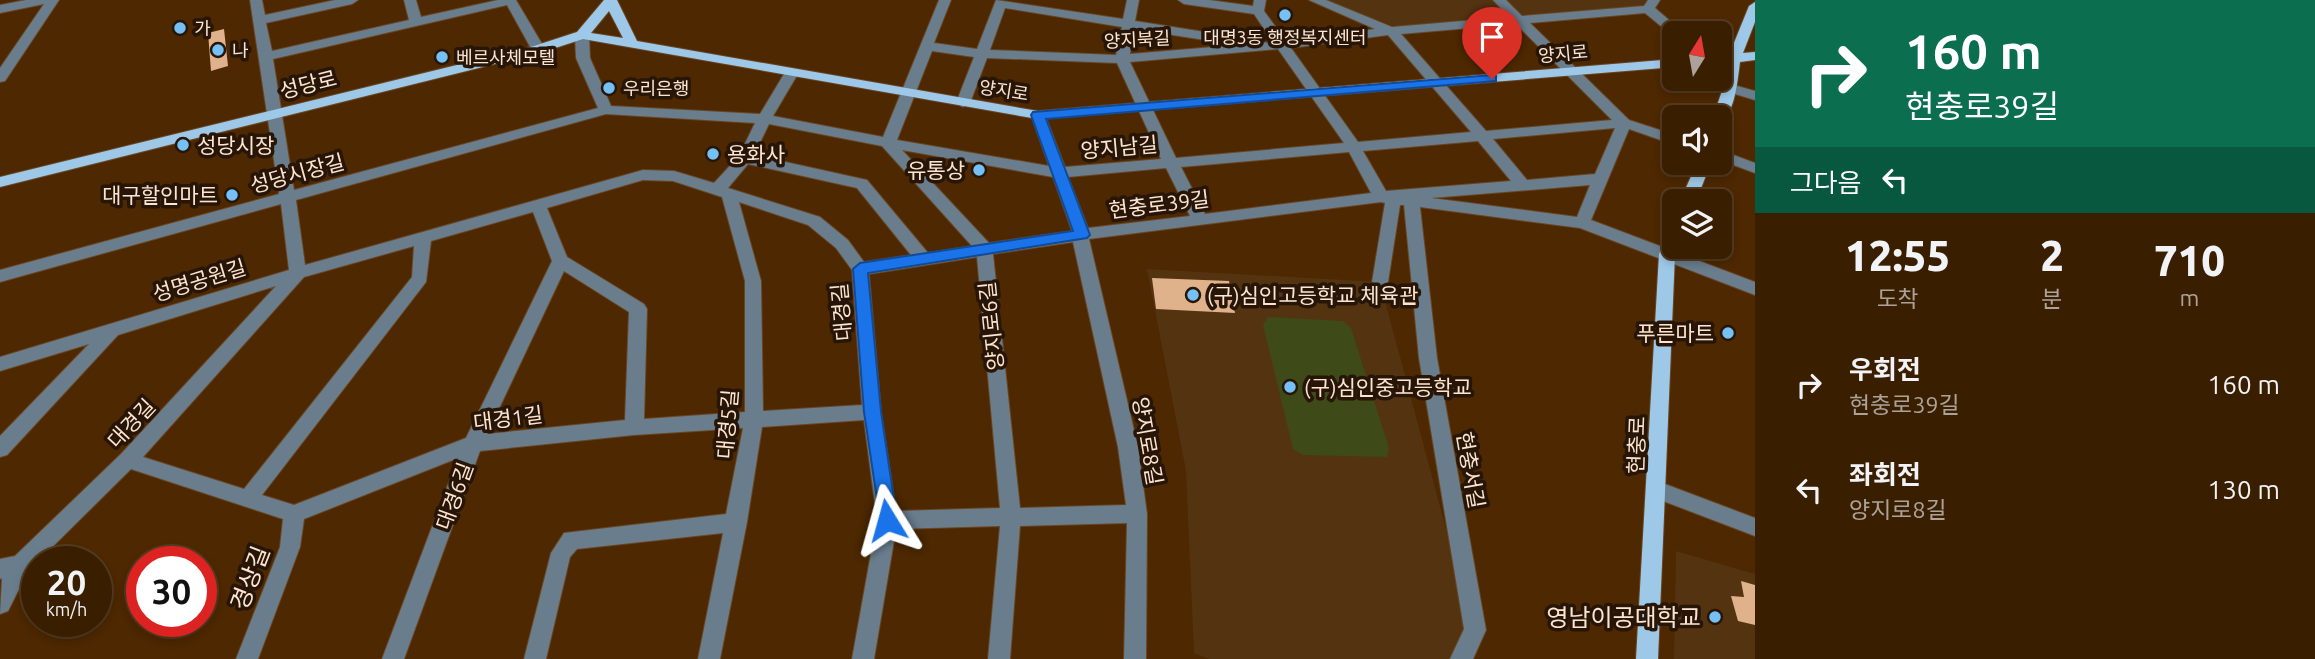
<!DOCTYPE html>
<html lang="ko">
<head>
<meta charset="utf-8">
<style>
	body { margin:0; font-family:Ubuntu,"Noto Sans KR",sans-serif; background:#452b0f; color:#f1f3f6; height:100vh; display:flex; flex-direction:column; font-size:26px; white-space:nowrap }
	* { box-sizing:border-box; margin:0 }
	p { font-size:23px; color:#aba299 }
	.icon { flex:none; width:38px; height:38px; fill:none; stroke:currentColor; stroke-width:2; stroke-linecap:round; stroke-linejoin:round }
	.map { position:relative; flex:1; overflow:hidden }
	.drawer { display:flex; flex-direction:column; background:#3a1e00; width:560px }
	.drawer>* { flex:none }
	.banner { background:#0b6e4f; color:#fff; overflow:hidden }
	.needle { width:46px; rotate:11deg }
	.tools { position:absolute; left:1662px; top:21px; display:grid; gap:14px }
	.tools a { display:grid; place-items:center; width:70px; height:70px; border-radius:10px; background:#3a1e00; box-shadow:0 4px 10px #0003,0 0 0 2px #543c22; font-size:35px }
	.speed { position:absolute; left:21px; top:546px; display:flex; gap:14px; font-size:35px; font-weight:700; text-align:center }
	.speed>* { display:grid; place-content:center; width:91px; height:91px; border-radius:50%; background:#3a1e00; box-shadow:0 4px 10px #0003,0 0 0 2px #543c22; line-height:1 }
	.speed small { font-size:18px; font-weight:400 }
	.speed .limit { border:10px solid #d22; background:#fff; color:#111 }
	.pin { position:absolute; display:grid; place-items:center; width:60px; height:60px; color:#fff; margin:-72px -30px; border-radius:50% 50% 50% 0; rotate:-45deg; box-shadow:0 0 7px #0007 }
	.pin .icon { rotate:45deg }
	.me { position:absolute; width:77px; margin:-38px; rotate:352deg; stroke-linejoin:round; filter:drop-shadow(0 0 5px #0008) }
	.turn { display:flex; align-items:center; gap:24px; height:147px; padding:0 35px; font-size:32px }
	.turn .icon { width:91px; height:91px; stroke-width:2.5 }
	.turn b { display:block; font-size:49px; line-height:60px }
	.then { display:flex; align-items:center; height:66px; padding:0 35px; background:#0003; gap:14px; font-size:26px }
	.eta { display:flex; justify-content:space-evenly; align-items:center; height:119px; text-align:center }
	.eta b { font-size:42px; font-weight:800; line-height:49px }
	ul { padding:0; list-style:none }
	li { display:flex; align-items:center; gap:21px; height:105px; padding:0 35px }
	li div { flex:1 }
	li b { display:block; font-size:26px }
	li em { font-style:normal }
	main { display:flex; flex:1; min-height:0 }
	.map>svg:first-child { display:block }
	.built { fill:#543311 }
	.green { fill:#3e4a18 }
	.building { fill:#e0b28b }
	.lines { fill:none; stroke-linecap:round; stroke-linejoin:round }
	.minor-casing { stroke:#694621; stroke-width:2 }
	.major-casing { stroke:#694621; stroke-width:2 }
	.minor { fill:#697d8d; fill-rule:evenodd }
	.major { fill:#9ec8e8; fill-rule:evenodd }
	.route { fill:#1a73e8; stroke:#114b97; stroke-width:2 }
	.poi-dot { fill:#75c0f6; stroke:#271607; stroke-width:2.5 }
	.labels { text-anchor:middle; dominant-baseline:central; stroke-width:7; stroke-linejoin:round; paint-order:stroke }
	.far-poi-label { font-size:18px; fill:#fde4d1; stroke:#271607; text-anchor:start }
	.far-street-label { font-size:18px; fill:#fde4d1; stroke:#271607 }
	.street-label { font-size:21px; fill:#fde4d1; stroke:#271607 }
	.poi-label { font-size:21px; fill:#fde4d1; stroke:#271607; text-anchor:start }
	.near-street-label { font-size:24px; fill:#fde4d1; stroke:#271607 }
	.near-poi-label { font-size:24px; fill:#fde4d1; stroke:#271607; text-anchor:end }
</style>
</head>
<body>
<main>
<div class="map">
<svg width="1755" height="659" viewBox="0 0 1755 659">
	<rect width="100%" height="100%" fill="#4d2800"/>
	<g class="built">
		<polygon points="1324,0 1647,0 1641,8 1397,27"/>
		<polygon points="1147,269 1380,282 1472,626 1457,659 1209,659 1194,653 1186,471"/>
		<polygon points="1676,551 1755,574 1755,659 1674,659"/>
	</g>
	<polygon class="green" points="1268,317 1343,321 1351,328 1389,448 1387,457 1303,455 1293,449 1263,325"/>
	<g class="building">
		<polygon points="224,29 228,66 211,71 208,33"/>
		<polygon points="1152,278 1229,281 1235,313 1156,309"/>
		<polygon points="1741,581 1755,585 1755,625 1738,621 1731,596 1744,597"/>
	</g>
	<g class="lines">
		<defs>
			<g id="minor">
				<polygon points="26,0 59,0 5,81 0,82 0,68 44,4 0,13 0,5"/>
				<path d="M250,0h12l3,15 70,-15h23l-6,4 -86,19 6,28 137,-31 -5,-20h12l5,17 77,-17h18l29,49 -2,3h-10l-26,-47 -234,54 21,131 304,-82 -22,-50 -1,-23 7,-4 7,4 1,23 21,48 149,8 27,-45 5,-1 7,4 -26,44 110,21 56,-137h12l-17,43 43,6 19,-49 127,19 4,-19h12l-4,21 108,17 5,1v5l25,-2 -19,-28 -70,-10 -6,-4h31l44,6 1,-6h12l-2,11 22,30 89,-12 -66,-29h17l66,27 117,-10 -16,-17h13l16,16 122,-10 4,-6h12l-5,8 29,25h-9l-2,3 -28,-23 -115,10 99,97 46,15v10l-46,-16 -38,91 164,62v13l-175,-67 -160,-21 17,151 49,272 -13,29h-23l14,-30 -45,-271 -15,-153h-4l-12,77 -8,6 -8,-6 13,-79 -4,-1 -292,37 49,208 9,67 -1,145h-22l3,-136 -107,3 -10,133h-22l12,-133 -104,3 -22,130h-22l25,-139 -13,-100 -102,7 -15,95 -27,137h-22l25,-126 -146,16 -7,8 -24,102h-22l27,-106 13,-20 162,-19 17,-86 -109,7 -154,16 -76,208h-22l76,-201 -154,61 -4,28 -42,112h-22l44,-112 3,-28 -152,-50 -103,102 -20,40 -8,3 2,-36 -2,1v-20l15,-3 106,-102 155,-168 -158,49 -111,120 -7,2v-21l89,-92 -89,27v-14l289,-87 -8,-66 -281,78v-12l279,-76zM1005,8l117,19 -6,28 -126,-5zM1516,24l96,96 -126,11 -85,-97zM1134,29l103,16 -107,9zM1388,35l83,97 -113,10 -67,-94zM1278,49l66,94 -168,15 -46,-96zM932,51l42,6 -18,46 7,4 7,-4 17,-45 130,5 44,96 -96,8 -20,-52 -7,-4 -7,4 18,51 -152,-26zM606,114l149,9 -16,33 -25,27 -40,-12 -31,-1 -338,95 -9,-65zM769,124l113,22 90,100 -44,7 -61,-73 -113,-25zM1615,128l-20,46 -68,6 -34,-41zM1478,141l33,40 -125,10 -23,-40zM902,150l151,27 19,54 -83,12zM1349,152l22,41 -166,21 -24,-47zM748,164l109,24 54,67 -47,7 -16,-22 -28,-23 -92,-29zM1166,168l24,48 -102,12 -20,-51zM643,180l30,1 49,16 23,84v131l-101,7 3,-110 -3,-5 -77,-47 -20,-49zM1590,185l-13,32 -146,-19zM739,202l69,23 28,23 16,22 10,135 -99,6 -2,-130zM533,212l19,49 -86,177 -172,67 -32,-10 164,-213 5,-41zM1073,242l45,205 8,58 -106,3 -27,-254zM414,246l-2,31 -168,212 -101,-32 161,-180zM977,257l23,251 -104,3 -15,-99 -12,-138zM564,271l65,41 -4,108 -138,14z"/>
				<polygon points="1730,84 1755,91 1755,100 1725,91 1725,85"/>
				<polygon points="1720,150 1755,163 1755,173 1720,160"/>
				<polygon points="1657,481 1755,518 1755,536 1650,496 1647,490 1650,484"/>
			</g>
			<g id="major">
				<path d="M604,0h13l20,41 401,70 637,-52v8l-637,52 -455,-80 -40,13 -543,135v-10l534,-131 43,-14zM609,11l14,27 -32,-5z"/>
				<path d="M1755,2v20l-12,31 12,-1v8l-15,2c-2,15 -5,54 -20,59v-4h-7l10,-29 4,-25 -7,1v-8l9,-1 20,-49z"/>
				<polygon points="1697,163 1711,163 1696,201 1680,201"/>
				<polygon points="1675,228 1675,247 1678,247 1675,254 1658,659 1636,659 1659,254 1669,230"/>
			</g>
		</defs>
		<use href="#minor" class="minor-casing"/>
		<use href="#major" class="major-casing"/>
		<use href="#minor" class="minor"/>
		<use href="#major" class="major"/>
	</g>
	<polygon class="route" points="1492,75 1496,76 1496,81 1046,119 1090,235 1087,238 868,273 881,412 897,520 894,526 887,528 881,526 864,412 853,269 860,263 1073,231 1031,115 1033,112"/>
	<g class="poi-dot">
		<circle cx="1285" cy="15" r="7"/>
		<circle cx="180" cy="28" r="7"/>
		<circle cx="218" cy="50" r="7"/>
		<circle cx="442" cy="57" r="7"/>
		<circle cx="609" cy="88" r="7"/>
		<circle cx="183" cy="145" r="7"/>
		<circle cx="713" cy="154" r="7"/>
		<circle cx="979" cy="170" r="7"/>
		<circle cx="232" cy="195" r="7"/>
		<circle cx="1193" cy="295" r="7"/>
		<circle cx="1728" cy="333" r="7"/>
		<circle cx="1290" cy="387" r="7"/>
		<circle cx="1715" cy="617" r="7"/>
	</g>
	<g class="labels">
		<g class="far-poi-label">
			<text x="194" y="28">가</text>
			<text x="1285" y="37" text-anchor="middle">대명3동 행정복지센터</text>
			<text x="232" y="50">나</text>
			<text x="456" y="57">베르사체모텔</text>
			<text x="623" y="88">우리은행</text>
		</g>
		<g class="far-street-label">
			<text transform="translate(1137 39) rotate(-3)">양지북길</text>
			<text transform="translate(1563 53) rotate(-5)">양지로</text>
			<text transform="translate(1004 90) rotate(9)">양지로</text>
		</g>
		<g class="street-label">
			<text transform="translate(308 84) rotate(-14)">성당로</text>
			<text transform="translate(1119 147) rotate(-5)">양지남길</text>
			<text transform="translate(297 173) rotate(-15)">성당시장길</text>
			<text transform="translate(1159 204) rotate(-7)">현충로39길</text>
			<text transform="translate(199 280) rotate(-17)">성명공원길</text>
			<text transform="translate(841 312) rotate(-95)">대경길</text>
			<text transform="translate(991 326) rotate(-96)">양지로6길</text>
			<text transform="translate(508 418) rotate(-7)">대경1길</text>
			<text transform="translate(131 423) rotate(-47)">대경길</text>
			<text transform="translate(727 424) rotate(-85)">대경5길</text>
			<text transform="translate(1148 441) rotate(80)">양지로8길</text>
			<text transform="translate(1636 445) rotate(-88)">현충로</text>
			<text transform="translate(1471 470) rotate(80)">현충서길</text>
			<text transform="translate(454 496) rotate(-70)">대경6길</text>
		</g>
		<g class="poi-label">
			<text x="197" y="145">성당시장</text>
			<text x="727" y="154">용화사</text>
			<text x="965" y="170" text-anchor="end">유통상</text>
			<text x="218" y="195" text-anchor="end">대구할인마트</text>
			<text x="1207" y="295">(구)심인고등학교 체육관</text>
			<text x="1714" y="333" text-anchor="end">푸른마트</text>
			<text x="1304" y="387">(구)심인중고등학교</text>
		</g>
		<g class="near-street-label">
			<text transform="translate(250 578) rotate(-69)">경상길</text>
		</g>
		<g class="near-poi-label">
			<text x="1701" y="617">영남이공대학교</text>
		</g>
	</g>
</svg>
<div class="tools">
<a><svg class="needle" viewBox="-14 -14 28 28"><path d="M0-13l5 13h-10z" fill="#e53935"/><path d="M0 13l5-13h-10z" fill="#aba299"/></svg></a>
<a><svg class="icon" aria-label="sound" viewBox="0 0 24 24"><path d="M4 9h4l5-4v14l-5-4H4zM17 9q2 3 0 6"/></svg></a>
<a><svg class="icon" aria-label="layers" viewBox="0 0 24 24"><path d="M12 4l9 5-9 5-9-5zM3 14l9 5 9-5"/></svg></a>
</div>
<div class="speed"><div>20<small>km/h</small></div><div class="limit">30</div></div>
<div class="pin" style="left:1492px;top:79px;background:#d93025"><svg class="icon" aria-label="arrive" viewBox="0 0 24 24"><path d="M6 21V4h12l-3 4 3 4H6"/></svg></div>
<svg class="me" style="left:887px;top:520px" viewBox="-20 -20 40 40"><path d="M0-17L14 15 0 8-14 15z" fill="#1a73e8" stroke="#fff" stroke-width="4"/></svg>
</div>
<section class="drawer">
<div class="banner">
<div class="turn"><svg class="icon" aria-label="right" viewBox="0 0 24 24"><path d="M7 20v-9h11M14 6l5 5-5 5"/></svg><div><b>160 m</b>현충로39길</div></div>
<div class="then">그다음<svg class="icon" aria-label="left" viewBox="0 0 24 24"><path d="M17 20v-9H6M10 6l-5 5 5 5"/></svg></div>
</div>
<div class="eta">
<div><b>12:55</b><p>도착</p></div>
<div><b>2</b><p>분</p></div>
<div><b>710</b><p>m</p></div>
</div>
<ul>
<li><svg class="icon" aria-label="right" viewBox="0 0 24 24"><path d="M7 20v-9h11M14 6l5 5-5 5"/></svg><div><b>우회전</b><p>현충로39길</p></div><em>160 m</em></li>
<li><svg class="icon" aria-label="left" viewBox="0 0 24 24"><path d="M17 20v-9H6M10 6l-5 5 5 5"/></svg><div><b>좌회전</b><p>양지로8길</p></div><em>130 m</em></li>
</ul>
</section>
</main>
</body>
</html>
